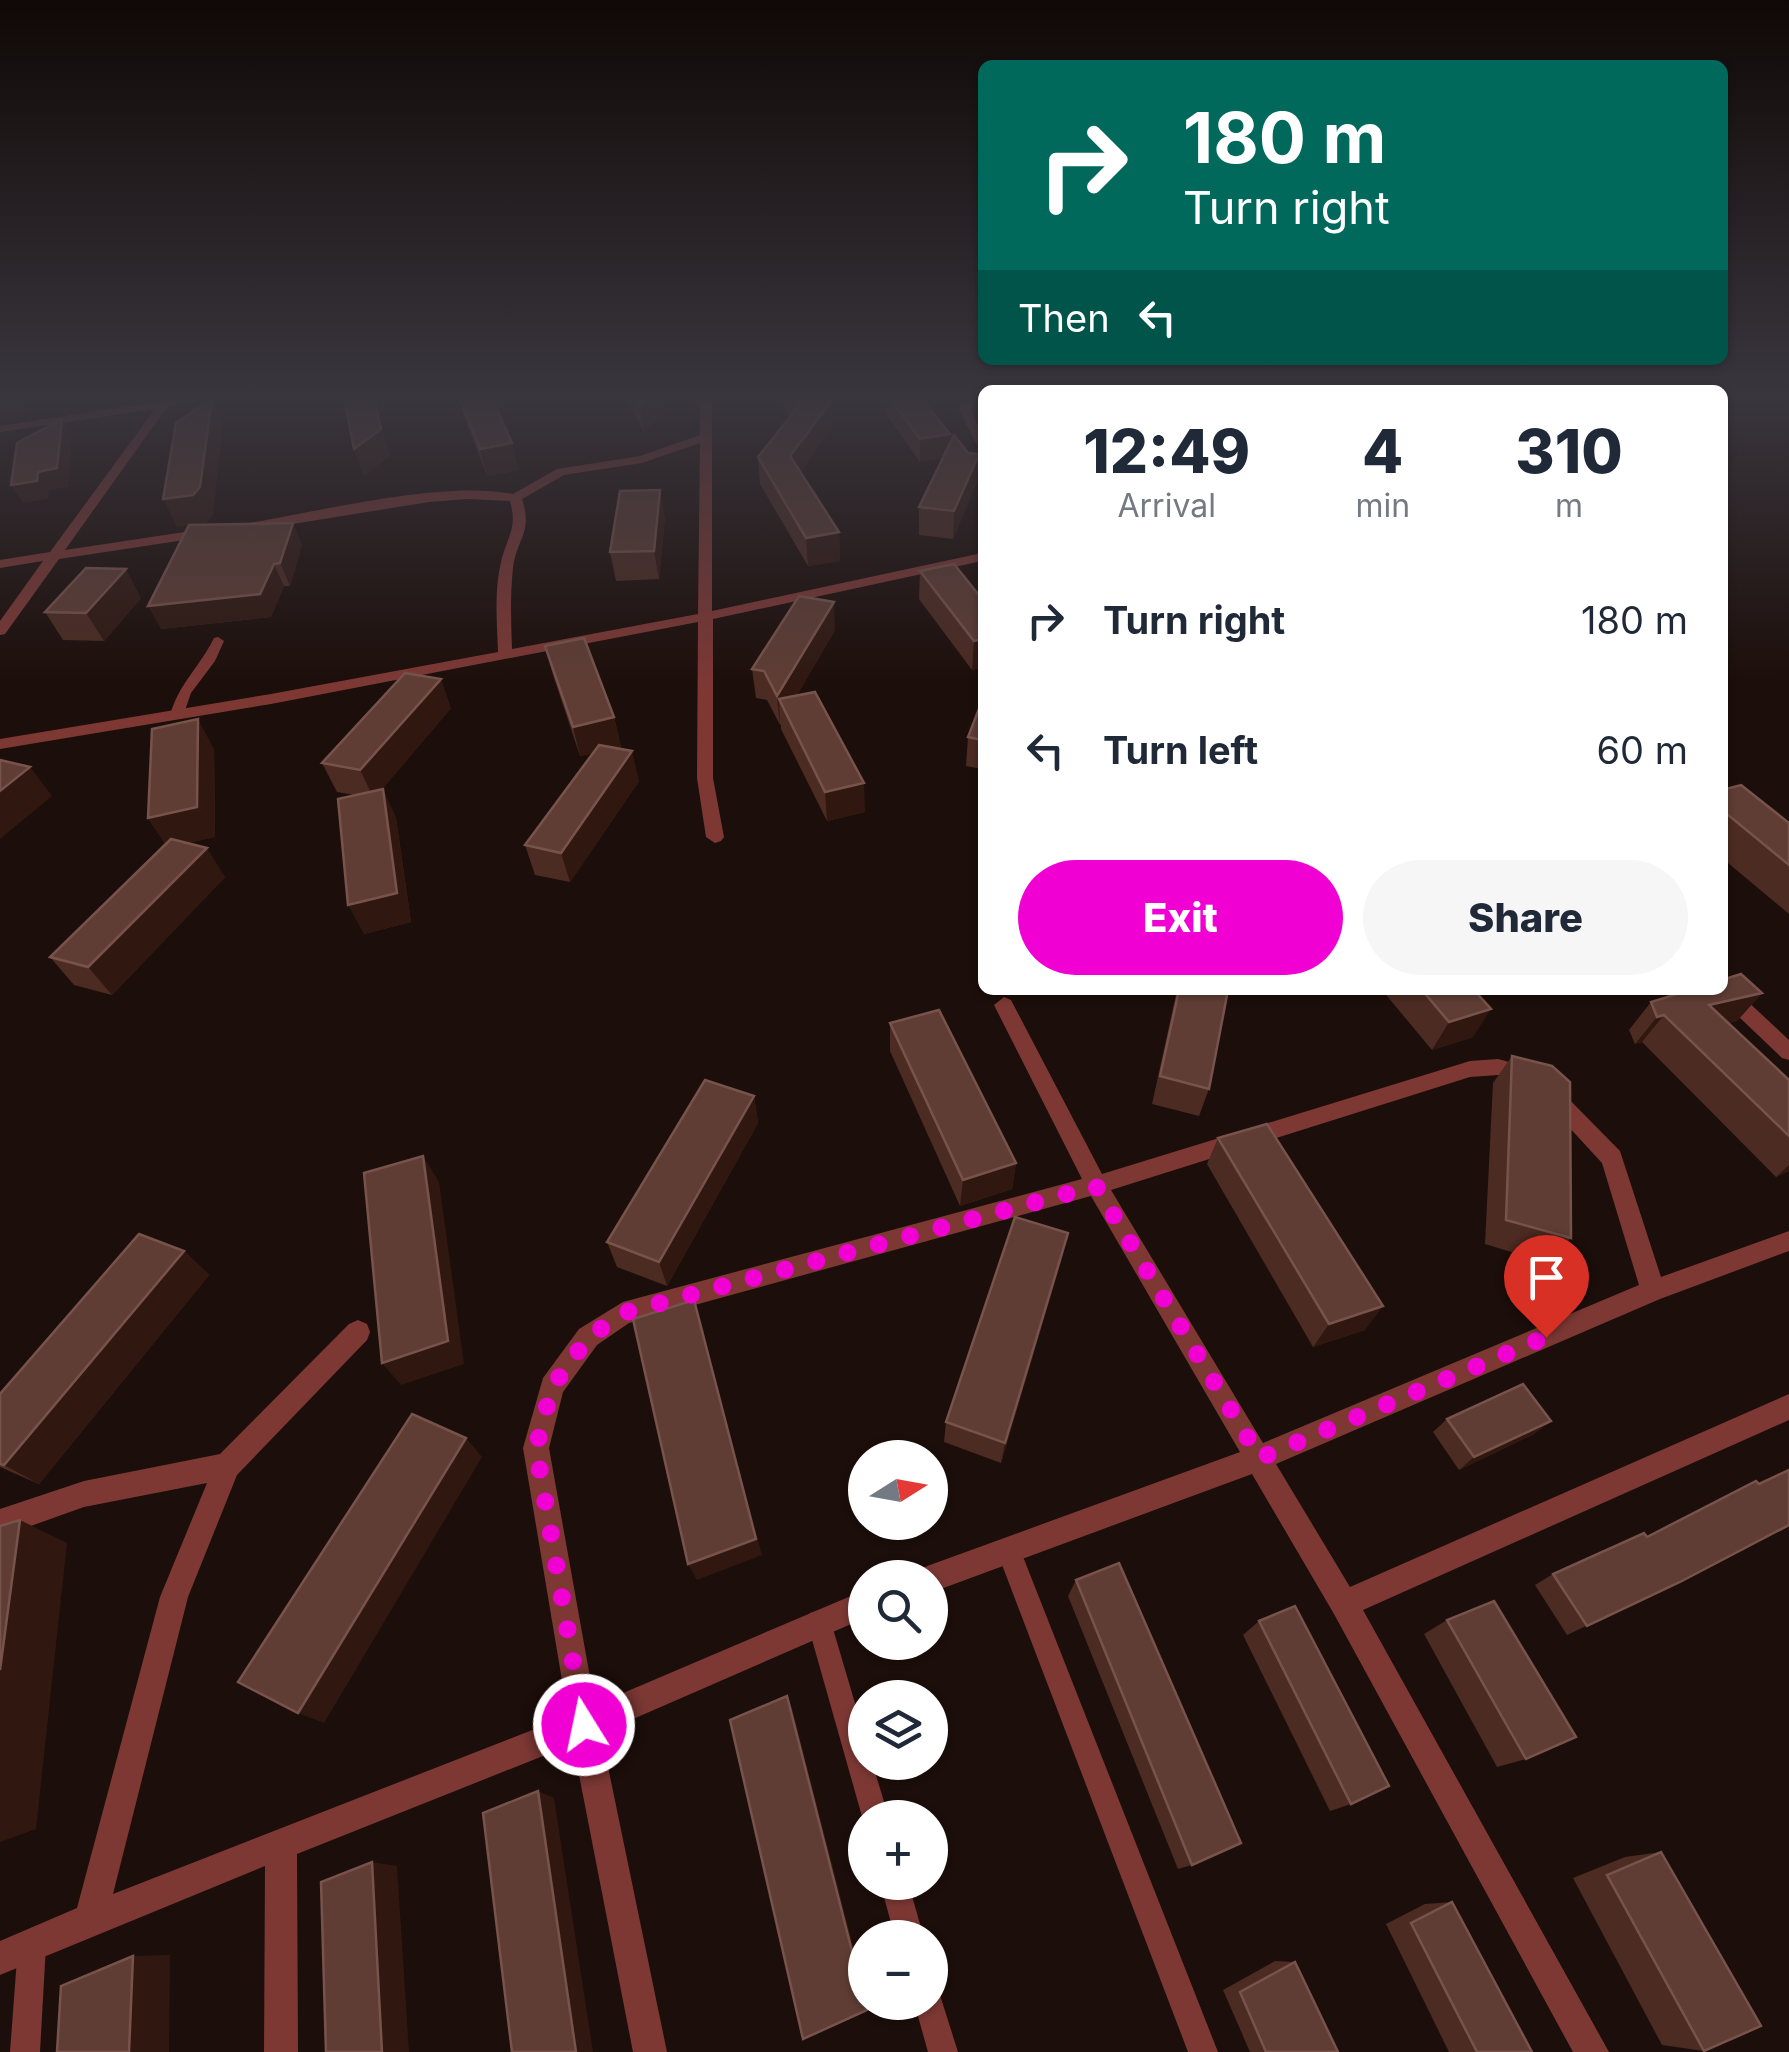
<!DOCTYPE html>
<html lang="en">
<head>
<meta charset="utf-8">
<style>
	body { margin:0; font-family:Inter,sans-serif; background:#f6f6f7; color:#1f2937; height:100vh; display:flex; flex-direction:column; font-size:38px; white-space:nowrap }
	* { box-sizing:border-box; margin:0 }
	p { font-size:32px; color:#747a83 }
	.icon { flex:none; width:55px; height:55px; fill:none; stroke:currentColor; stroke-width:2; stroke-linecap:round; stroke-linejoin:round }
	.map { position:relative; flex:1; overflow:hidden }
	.drawer { position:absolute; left:978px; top:385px; width:750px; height:610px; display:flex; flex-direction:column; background:#fff; border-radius:15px; box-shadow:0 2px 8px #0004 }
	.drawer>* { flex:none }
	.guide { position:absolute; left:978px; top:60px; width:750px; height:305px; border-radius:15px; box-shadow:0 2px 8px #0004; background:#00695c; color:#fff; overflow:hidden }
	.needle { width:65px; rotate:79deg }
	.controls { position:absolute; left:848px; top:1440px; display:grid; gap:20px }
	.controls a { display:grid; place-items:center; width:100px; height:100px; border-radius:50%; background:#fff; box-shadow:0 2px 8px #0004; font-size:50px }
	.pin { position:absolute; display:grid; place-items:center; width:85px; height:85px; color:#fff; margin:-102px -42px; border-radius:50% 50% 50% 0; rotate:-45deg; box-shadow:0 0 10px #0007 }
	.pin .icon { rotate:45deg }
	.me { position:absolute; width:110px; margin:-55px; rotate:350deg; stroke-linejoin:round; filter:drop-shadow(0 0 8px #0008) }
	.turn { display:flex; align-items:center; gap:35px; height:210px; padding:0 40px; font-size:45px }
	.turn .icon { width:130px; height:130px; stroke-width:2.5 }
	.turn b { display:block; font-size:70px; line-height:85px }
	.then { display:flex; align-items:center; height:95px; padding:0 40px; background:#0003; gap:20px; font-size:38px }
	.eta { display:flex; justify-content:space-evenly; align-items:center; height:170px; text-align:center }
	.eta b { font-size:60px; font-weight:800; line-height:70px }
	.action { display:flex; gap:20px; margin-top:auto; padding:20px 40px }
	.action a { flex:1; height:115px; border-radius:60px; background:#f100d4; color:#fff; font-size:40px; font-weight:800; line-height:115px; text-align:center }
	.action a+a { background:#f6f6f7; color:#1f2937 }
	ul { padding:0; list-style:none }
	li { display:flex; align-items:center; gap:30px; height:130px; padding:0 40px }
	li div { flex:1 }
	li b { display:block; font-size:38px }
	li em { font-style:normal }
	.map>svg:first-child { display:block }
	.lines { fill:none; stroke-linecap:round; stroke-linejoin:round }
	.lane { fill:#7d3834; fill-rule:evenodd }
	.street { fill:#7d3834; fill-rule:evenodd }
	.wall { fill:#4c2b22 }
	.shaded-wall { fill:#301811 }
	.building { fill:#5f3d34; stroke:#78534b; stroke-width:2.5 }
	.route { stroke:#f100d4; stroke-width:18; stroke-dasharray:0 32.4 }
</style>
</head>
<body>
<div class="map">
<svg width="1789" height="2052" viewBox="0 0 1789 2052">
	<rect width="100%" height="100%" fill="#1c0e0a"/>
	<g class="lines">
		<g class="lane">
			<path d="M218,637l6,4 -9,20 -24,32 -9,26h-10l-2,-3c7,-30 31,-51 44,-78z"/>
			<polygon points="1008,1537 1016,1541 1020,1549 1218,2052 1188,2052 996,1549 1000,1541"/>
			<polygon points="819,1610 828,1613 831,1622 865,1737 865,1762 872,1762 889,1818 865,1818 865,1827 807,1622 810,1613"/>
			<polygon points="880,1882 908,1882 924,1938 895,1938"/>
			<polygon points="32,1931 42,1935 46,1945 40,2052 10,2052 18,1945 22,1935"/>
			<polygon points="930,1988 939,1992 958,2052 928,2052 914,2002 930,2002"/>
		</g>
		<g class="street">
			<polygon points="158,398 212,398 167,407 65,550 211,528 217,532 211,536 59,559 5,634 0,635 0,621 43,561 0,568 0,560 50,552 155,409 0,432 0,426 158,402"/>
			<path d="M700,398h12v213l270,-58v8l-269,58v159l11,59 -3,4 -6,2 -9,-6 -9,-59 1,-156 -427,82 -271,45v-10l271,-45 227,-42c-1,-30 -4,-61 3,-90 6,-26 17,-33 9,-61l-43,-2 -38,3 -180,29 -6,-4 6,-4c73,-12 194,-43 264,-29l44,-25 83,-13 60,-21zM700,443l-2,171 -186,35c-1,-27 -2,-54 1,-81 4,-30 20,-35 9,-69l42,-24 78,-12z"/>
			<polygon points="963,398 975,398 971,410 982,433 982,446 976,443 959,410"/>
			<polygon points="1722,982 1729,984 1789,1040 1789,1060 1782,1058 1715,994 1713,990 1722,990"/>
			<polygon points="1004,997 1011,1000 1102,1174 1470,1061 1498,1059 1535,1069 1538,1075 1535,1081 1528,1083 1498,1075 1470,1077 1111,1190 1263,1443 1639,1285 1602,1163 1543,1099 1540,1093 1543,1087 1557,1087 1620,1151 1661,1277 1789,1231 1789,1251 1660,1299 1276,1464 1350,1587 1789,1394 1789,1420 1363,1610 1609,2052 1573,2052 1334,1614 1252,1474 930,1593 930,1578 917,1578 920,1569 930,1565 1240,1452 1091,1196 629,1323 597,1345 563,1392 549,1448 595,1705 865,1590 865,1618 601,1733 667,2052 633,2052 573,1744 297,1854 298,2052 264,2052 265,1866 0,1975 0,1941 77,1908 160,1597 207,1483 84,1507 0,1537 0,1509 84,1481 220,1454 349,1324 358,1320 367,1324 370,1332 367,1340 237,1475 188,1597 113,1894 568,1716 523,1448 543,1378 579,1329 623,1302 1082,1179 994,1005"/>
		</g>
	</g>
	<g class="wall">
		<polygon points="458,398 492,398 519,470 487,476 463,414"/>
		<polygon points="626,398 662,398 664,412 644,432"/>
		<polygon points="778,398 828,398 831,402 832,428 800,472 839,532 840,561 808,566 760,484 758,457 790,416"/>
		<polygon points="886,398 921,398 950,434 949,444 968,453 979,454 977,481 953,539 919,535 919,507 943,458 920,462 886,414"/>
		<polygon points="665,517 659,579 616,581 610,552"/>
		<polygon points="302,545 290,586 284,586 271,617 161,629"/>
		<polygon points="920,571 982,599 982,667 972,670 919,599"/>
		<polygon points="141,598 104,641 63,640 45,612"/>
		<polygon points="835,630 797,695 865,812 827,821 781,729 781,724 780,725 767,700 756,698 752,669"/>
		<polygon points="545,646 614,717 621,747 615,748 639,781 570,882 535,875 525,845 593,753 580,756 553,675"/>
		<polygon points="982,701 982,769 966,766 968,737"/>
		<polygon points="451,708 382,789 396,818 411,922 364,934 354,795 337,792 322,763"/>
		<polygon points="214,749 215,837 187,843 225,877 112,995 74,985 50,957 166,845 148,818"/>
		<polygon points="1722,790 1789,823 1789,914 1722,858"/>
		<polygon points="1177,990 1228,990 1209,1089 1199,1116 1152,1104"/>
		<polygon points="1382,990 1474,990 1473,1037 1432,1050"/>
		<polygon points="1762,993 1737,1021 1728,1023 1789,1080 1789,1171 1776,1177 1642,1042 1635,1044 1629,1030 1651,1002"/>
		<polygon points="890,1023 1016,1163 1012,1189 960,1206 890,1051"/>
		<polygon points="1512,1056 1571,1238 1547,1263 1485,1244 1493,1083"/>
		<polygon points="754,1096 758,1123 667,1286 617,1267 607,1242"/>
		<polygon points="1218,1138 1365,1330 1313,1347 1207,1164"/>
		<polygon points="184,1251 209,1275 39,1484 0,1467 0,1394"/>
		<polygon points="1062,1258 1001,1463 944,1442 946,1422"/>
		<polygon points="1447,1419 1551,1421 1534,1434 1459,1470 1433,1432"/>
		<polygon points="1789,1470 1789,1526 1680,1582 1567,1635 1535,1585 1553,1574 1647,1537"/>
		<polygon points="1076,1580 1192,1865 1178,1869 1068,1596"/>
		<polygon points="1447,1620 1526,1759 1497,1767 1424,1634"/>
		<polygon points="1259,1621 1351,1804 1330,1811 1243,1635"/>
		<polygon points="1661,1852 1704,2051 1662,2045 1573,1878 1625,1857"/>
		<polygon points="1452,1902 1532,2052 1449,2052 1386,1924 1425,1904"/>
		<polygon points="1275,1961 1295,1962 1338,2052 1250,2052 1223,1990"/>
	</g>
	<g class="shaded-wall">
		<polygon points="0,398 25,398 22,410 0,413"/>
		<polygon points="212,398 223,425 213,515 206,523 177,527 163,499"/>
		<polygon points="648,398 662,398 664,412 644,432 640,406"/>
		<polygon points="375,402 390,456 364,476 354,449"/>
		<polygon points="831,402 832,428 792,483 790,456"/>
		<polygon points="62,419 72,436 68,487 49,490 48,499 23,503 11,485 38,472"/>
		<polygon points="950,434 949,457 920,462 920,439"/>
		<polygon points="512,443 519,470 487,476 480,449"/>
		<polygon points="979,454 977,481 953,539 954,511"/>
		<polygon points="660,490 665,517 659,579 654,551"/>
		<polygon points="293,523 302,545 290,586 280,563"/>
		<polygon points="839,532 840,561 808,566 806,538"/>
		<polygon points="274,564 284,586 271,617 161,629 148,606"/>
		<polygon points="126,569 141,598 104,641 86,613"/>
		<polygon points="834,602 835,630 786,714 779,699 780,725 777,696"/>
		<polygon points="982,639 982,667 972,670 974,641"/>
		<polygon points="441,679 451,708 374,799 360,770"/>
		<polygon points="614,717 621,747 580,756 573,727"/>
		<polygon points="198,719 214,749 215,837 168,848 148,818"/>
		<polygon points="632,751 639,781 570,882 561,853"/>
		<polygon points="30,767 52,796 0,839 0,791"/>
		<polygon points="864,783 865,812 827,821 825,792"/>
		<polygon points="383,789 396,818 411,922 364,934 348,905"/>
		<polygon points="207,848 225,877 112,995 88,967"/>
		<polygon points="1762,993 1737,1021 1686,1032 1709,1005"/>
		<polygon points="1491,1009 1473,1037 1432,1050 1449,1022"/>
		<polygon points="1664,1015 1642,1042 1635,1044 1657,1017"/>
		<polygon points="754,1096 758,1123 667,1286 659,1262"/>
		<polygon points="423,1156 439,1182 464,1364 401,1385 382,1363"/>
		<polygon points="1016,1163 1012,1189 960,1206 963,1180"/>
		<polygon points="1789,1165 1789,1171 1776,1177"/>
		<polygon points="1068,1233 1062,1258 1001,1463 1005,1443"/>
		<polygon points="184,1251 209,1275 39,1484 4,1465"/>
		<polygon points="694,1300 762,1555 697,1580 688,1564"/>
		<polygon points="1383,1306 1365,1330 1313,1347 1329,1324"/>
		<polygon points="1551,1421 1534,1434 1459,1470 1474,1457"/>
		<polygon points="466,1438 482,1457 324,1723 298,1713"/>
		<polygon points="20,1520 67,1543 36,1829 0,1842 0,1670"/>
		<polygon points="787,1696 792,1708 865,1992 865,2000"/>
		<polygon points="538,1791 554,1798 593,2052 576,2052"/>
		<polygon points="372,1862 397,1866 409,2052 382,2052"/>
		<polygon points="170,1955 169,2052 129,2052 133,1956"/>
	</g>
	<g class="building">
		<polygon points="212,398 200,487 193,495 163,499 176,423"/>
		<polygon points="459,398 492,398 512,443 480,449"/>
		<polygon points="635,398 648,398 640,406"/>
		<polygon points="795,398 828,398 831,402 790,456 839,532 806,538 758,457 800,404"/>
		<polygon points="890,398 921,398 950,434 920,439"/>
		<polygon points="344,399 375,402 381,429 354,449"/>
		<polygon points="62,419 57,468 38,472 37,481 11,485 17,443"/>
		<polygon points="954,435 968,453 979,454 954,511 919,507"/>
		<polygon points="660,490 654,551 610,552 620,491"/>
		<polygon points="293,523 280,563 274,564 260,594 148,606 189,525"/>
		<polygon points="954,564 982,599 982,639 974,641 920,571"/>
		<polygon points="86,568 126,569 86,613 45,612"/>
		<polygon points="799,596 834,602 777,696 764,671 752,669"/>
		<polygon points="584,638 614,717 573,727 545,646"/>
		<polygon points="405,673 441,679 360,770 322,763"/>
		<polygon points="815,692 864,783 825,792 779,699"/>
		<polygon points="982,701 982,740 968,737"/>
		<polygon points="198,719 197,807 148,818 152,729"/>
		<polygon points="599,745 632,751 561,853 525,845"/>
		<polygon points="0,760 30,767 0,791"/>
		<polygon points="1741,785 1789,823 1789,865 1722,810 1722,790"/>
		<polygon points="383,789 397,893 348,905 338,799"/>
		<polygon points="171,839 207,848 88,967 50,957"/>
		<polygon points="1741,974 1762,993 1709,1005 1789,1080 1789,1136 1664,1015 1657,1017 1651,1002 1690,990 1722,990 1722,980"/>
		<polygon points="1179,990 1228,990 1209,1089 1160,1076"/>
		<polygon points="1422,990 1474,990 1491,1009 1449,1022"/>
		<polygon points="939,1010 1016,1163 963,1180 890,1023"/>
		<polygon points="1512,1056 1552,1066 1570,1082 1571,1238 1506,1220"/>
		<polygon points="705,1080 754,1096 659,1262 607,1242"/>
		<polygon points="1267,1124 1383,1306 1329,1324 1218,1138"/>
		<polygon points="423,1156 448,1341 382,1363 364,1173"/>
		<polygon points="1015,1217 1068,1233 1005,1443 946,1422"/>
		<polygon points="139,1234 184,1251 4,1465 0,1464 0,1394"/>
		<polygon points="694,1300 756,1539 688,1564 633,1319"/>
		<polygon points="1523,1384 1551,1421 1474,1457 1447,1419"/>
		<polygon points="412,1414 466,1438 298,1713 238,1682"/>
		<polygon points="1789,1470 1789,1525 1680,1582 1587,1626 1553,1574 1644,1533 1647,1537 1756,1481 1759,1484"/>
		<polygon points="20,1520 0,1670 0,1526"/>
		<polygon points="1119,1563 1241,1843 1192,1865 1076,1580"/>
		<polygon points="1494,1601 1576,1737 1526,1759 1447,1620"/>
		<polygon points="1295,1606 1389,1786 1351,1804 1259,1621"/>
		<polygon points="787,1696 867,2010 803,2039 730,1720"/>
		<polygon points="538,1791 576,2052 512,2052 483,1813"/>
		<polygon points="1661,1852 1761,2026 1704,2051 1607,1875"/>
		<polygon points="372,1862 382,2052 326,2052 321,1882"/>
		<polygon points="1452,1902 1532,2052 1477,2052 1411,1923"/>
		<polygon points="133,1956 129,2052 57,2052 61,1986"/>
		<polygon points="1295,1962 1338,2052 1266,2052 1240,1992"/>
	</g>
	<linearGradient id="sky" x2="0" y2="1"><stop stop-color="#0f0806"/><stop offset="0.58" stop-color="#3a363e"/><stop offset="1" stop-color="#3a363e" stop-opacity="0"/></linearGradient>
	<rect width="1789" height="685" fill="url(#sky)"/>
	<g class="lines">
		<polyline class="route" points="584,1725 536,1448 552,1387 588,1338 623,1313 1096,1186 1260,1458 1546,1337"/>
	</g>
</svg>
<div class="controls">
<a><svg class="needle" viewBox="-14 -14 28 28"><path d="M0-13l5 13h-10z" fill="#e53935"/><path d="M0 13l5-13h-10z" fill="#747a83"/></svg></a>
<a><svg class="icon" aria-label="search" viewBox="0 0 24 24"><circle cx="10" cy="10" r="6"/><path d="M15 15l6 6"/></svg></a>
<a><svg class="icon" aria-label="layers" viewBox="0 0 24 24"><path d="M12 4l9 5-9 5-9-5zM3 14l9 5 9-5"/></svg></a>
<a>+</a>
<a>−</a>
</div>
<div class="pin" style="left:1546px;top:1337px;background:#d93025"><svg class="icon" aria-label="arrive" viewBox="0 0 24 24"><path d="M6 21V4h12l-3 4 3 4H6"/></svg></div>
<svg class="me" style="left:584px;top:1725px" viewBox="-20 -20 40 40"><circle r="17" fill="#f100d4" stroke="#fff" stroke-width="3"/><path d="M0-11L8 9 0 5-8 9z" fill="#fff"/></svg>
<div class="guide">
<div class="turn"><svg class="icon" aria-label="right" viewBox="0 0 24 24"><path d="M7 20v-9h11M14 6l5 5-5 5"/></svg><div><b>180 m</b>Turn right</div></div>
<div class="then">Then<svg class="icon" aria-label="left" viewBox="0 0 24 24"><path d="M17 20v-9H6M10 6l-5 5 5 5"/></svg></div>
</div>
<section class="drawer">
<div class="eta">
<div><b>12:49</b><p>Arrival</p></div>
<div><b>4</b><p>min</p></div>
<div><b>310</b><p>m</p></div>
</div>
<ul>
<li><svg class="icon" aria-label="right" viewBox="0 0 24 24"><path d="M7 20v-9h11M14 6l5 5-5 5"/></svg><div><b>Turn right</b></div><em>180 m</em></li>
<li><svg class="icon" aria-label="left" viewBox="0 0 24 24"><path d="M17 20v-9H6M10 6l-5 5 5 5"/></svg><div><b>Turn left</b></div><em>60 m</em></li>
</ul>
<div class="action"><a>Exit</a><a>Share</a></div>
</section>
</div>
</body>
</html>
